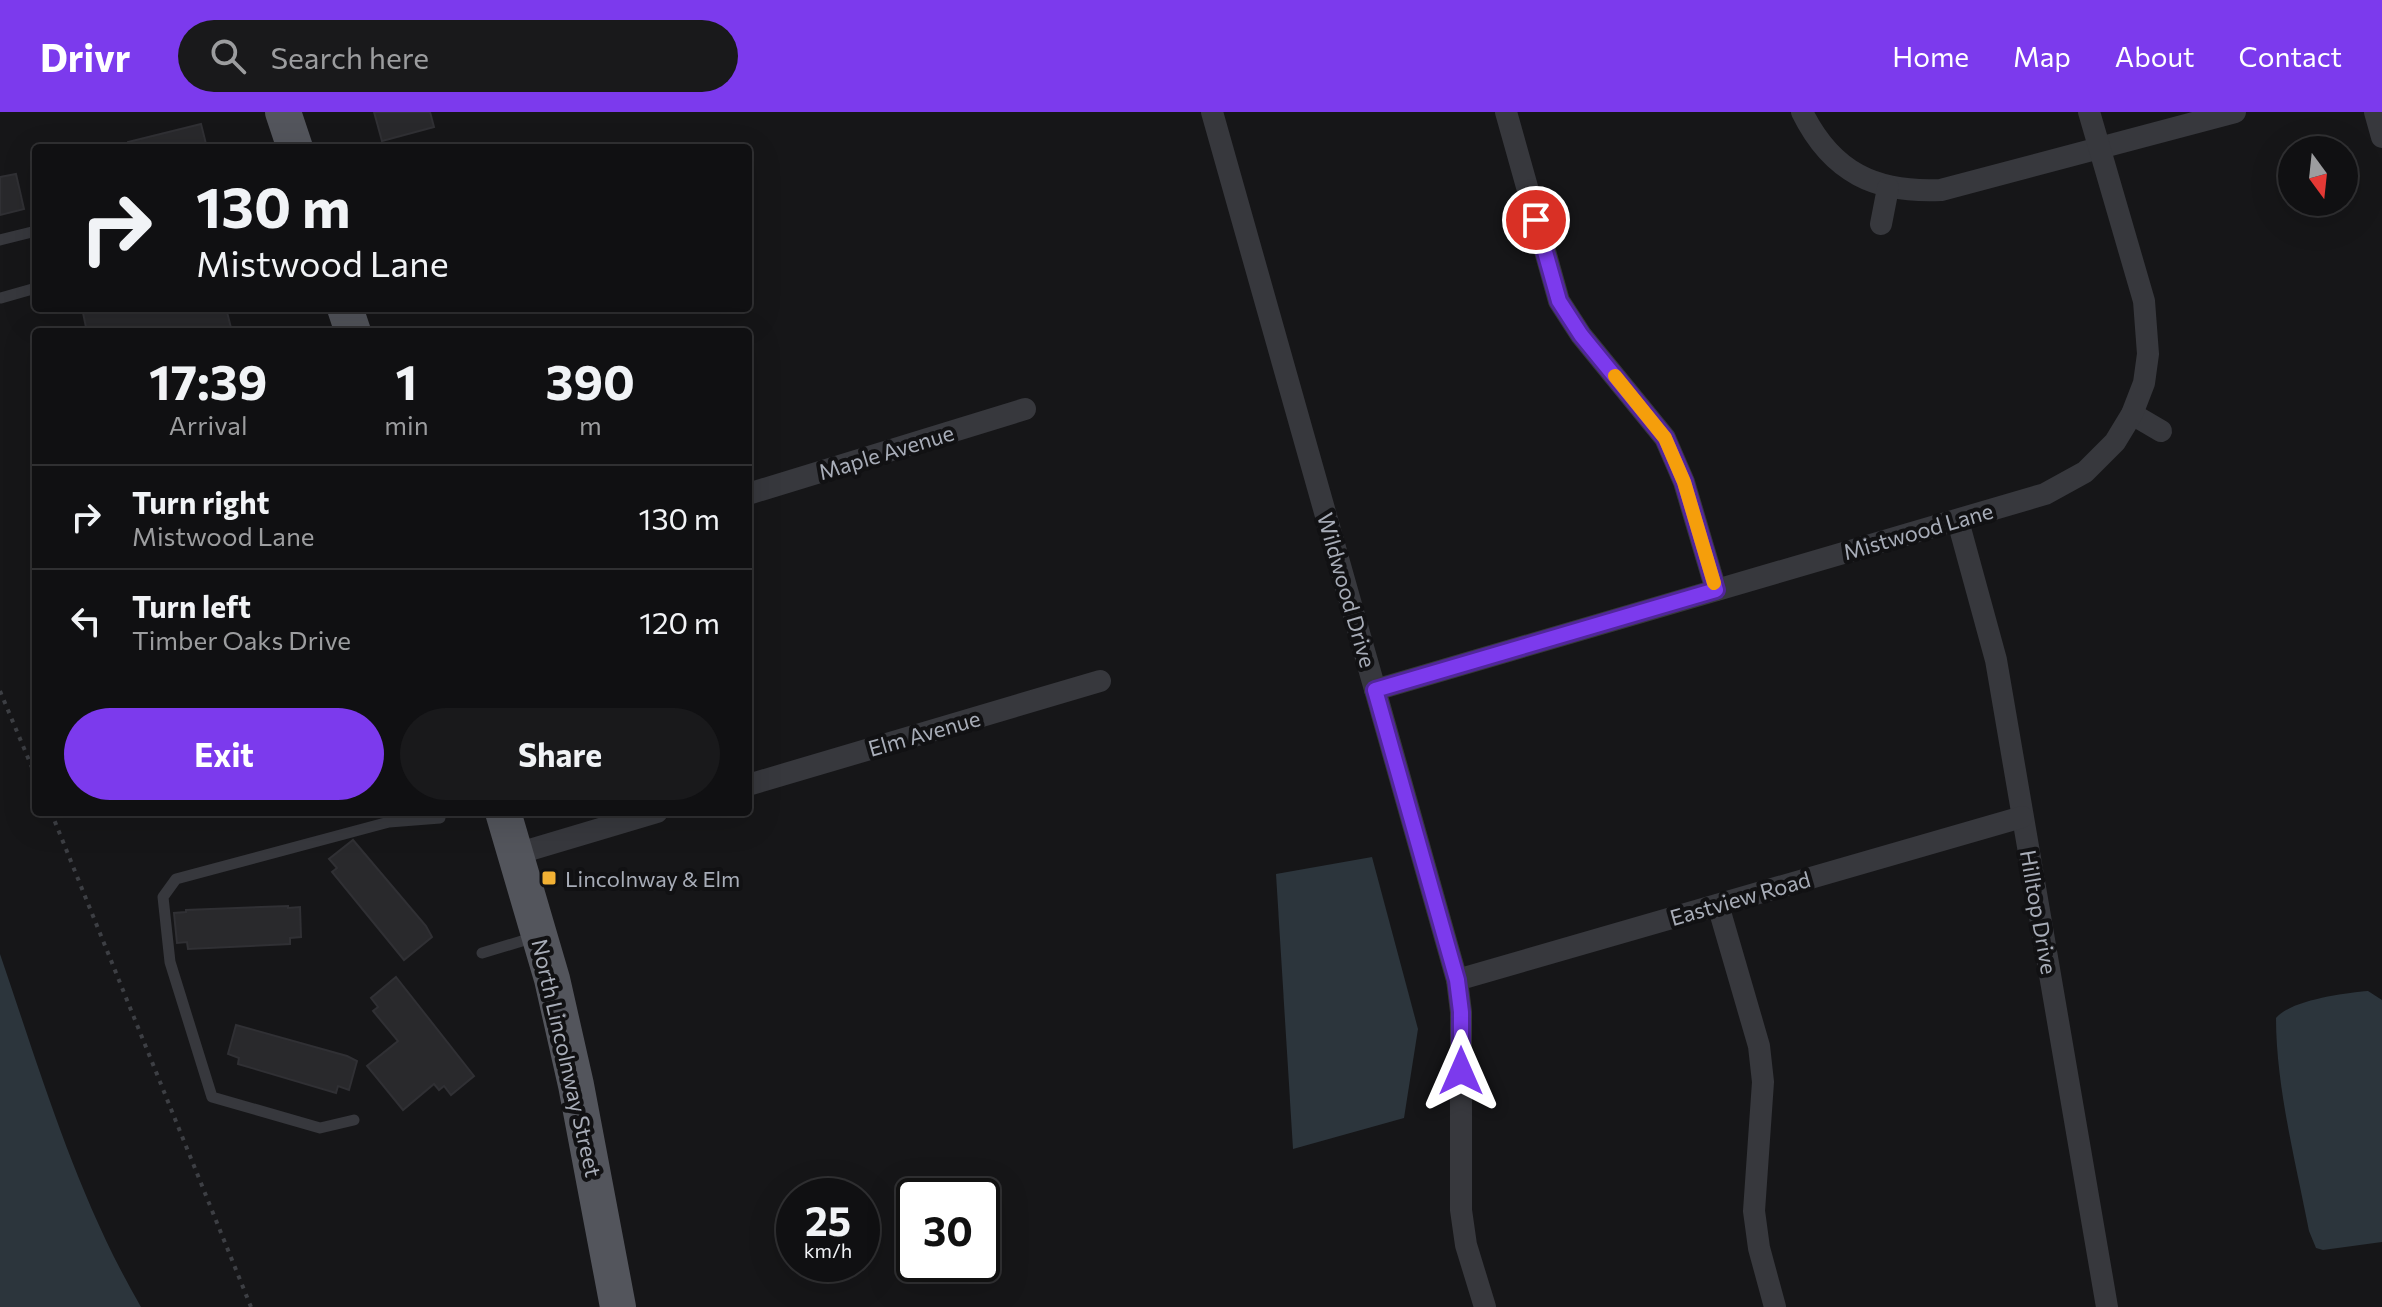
<!DOCTYPE html>
<html lang="en">
<head>
<meta charset="utf-8">
<style>
	body { margin:0; font-family:Commissioner,sans-serif; background:#19191b; color:#f1f3f6; height:100vh; display:flex; flex-direction:column; font-size:30px; white-space:nowrap }
	* { box-sizing:border-box; margin:0 }
	p { font-size:26px; color:#9c9d9f }
	.icon { flex:none; width:44px; height:44px; fill:none; stroke:currentColor; stroke-width:2; stroke-linecap:round; stroke-linejoin:round }
	.map { position:relative; flex:1; overflow:hidden }
	.drawer { position:absolute; left:32px; top:216px; width:720px; height:488px; display:flex; flex-direction:column; background:#101012; border-radius:8px; box-shadow:0 8px 32px #0002,0 0 0 2px #303032 }
	.drawer>* { flex:none }
	.hud { position:absolute; left:32px; top:32px; width:720px; height:168px; border-radius:8px; box-shadow:0 8px 32px #0002,0 0 0 2px #303032; background:#101012; color:#f1f3f6; overflow:hidden }
	.needle { width:52px; rotate:165deg }
	.controls { position:absolute; left:2278px; top:24px; display:grid; gap:16px }
	.controls a { display:grid; place-items:center; width:80px; height:80px; border-radius:50%; background:#101012; box-shadow:0 8px 32px #0002,0 0 0 2px #303032; font-size:40px }
	.speed { position:absolute; left:776px; top:1066px; display:flex; gap:16px; font-size:40px; font-weight:700; text-align:center }
	.speed>* { display:grid; place-content:center; width:104px; height:104px; border-radius:50%; background:#101012; box-shadow:0 8px 32px #0002,0 0 0 2px #303032; line-height:1 }
	.speed small { font-size:20px; font-weight:400 }
	.speed .limit { border:4px solid #111; border-radius:12px; background:#fff; color:#111 }
	.pin { position:absolute; display:grid; place-items:center; width:68px; height:68px; color:#fff; margin:-34px; border:4px solid #fff; border-radius:50%; box-shadow:0 2px 8px #0007 }
	.me { position:absolute; width:88px; margin:-44px; rotate:0deg; stroke-linejoin:round; filter:drop-shadow(0 0 6px #0008) }
	.turn { display:flex; align-items:center; gap:28px; height:168px; padding:0 32px; font-size:36px }
	.turn .icon { width:104px; height:104px; stroke-width:2.5 }
	.turn b { display:block; font-size:56px; line-height:68px }
	.eta { display:flex; justify-content:space-evenly; align-items:center; height:136px; text-align:center }
	.eta b { font-size:48px; font-weight:700; line-height:56px }
	.button { display:flex; gap:16px; margin-top:auto; padding:16px 32px }
	.button a { flex:1; height:92px; border-radius:48px; background:#7c3aed; color:#fff; font-size:32px; font-weight:700; line-height:92px; text-align:center }
	.button a+a { background:#19191b; color:#f1f3f6 }
	ul { padding:0; list-style:none }
	li { display:flex; align-items:center; gap:24px; height:104px; padding:0 32px; border-top:2px solid #303032 }
	li div { flex:1 }
	li b { display:block; font-size:30px }
	li em { font-style:normal }
	header { display:flex; align-items:center; gap:48px; box-sizing:border-box; height:112px; padding:0 40px; background:#7c3aed; color:#fff }
	header strong { font-size:38px }
	nav { display:flex; gap:44px; margin-inline-start:auto; font-size:28px }
	.search { width:560px; height:72px; background:#19191b; display:flex; align-items:center; gap:20px; box-sizing:border-box; padding:0 28px; border-radius:44px; color:#9c9d9f; font-size:30px }
	.map>svg:first-child { display:block }
	.water { fill:#2c353c }
	.building { fill:#29292c; stroke:#303034; stroke-width:2 }
	.lines { fill:none; stroke-linecap:round; stroke-linejoin:round }
	.path { stroke:#3d3f44; stroke-width:4; stroke-dasharray:4 6; stroke-linecap:butt }
	.lane { stroke:#37383d; stroke-width:11 }
	.street { stroke:#37383d; stroke-width:22 }
	.primary { stroke:#53555c; stroke-width:36 }
	.route-casing { stroke:#51269a; stroke-width:20 }
	.route { stroke:#7c3aed; stroke-width:14 }
	.slow { stroke:#f59e0b; stroke-width:14 }
	.poi-dot { fill:#f2b134; stroke:#111113; stroke-width:3 }
	.labels { text-anchor:middle; dominant-baseline:central; stroke-width:8; stroke-linejoin:round; paint-order:stroke }
	.street-label { font-size:22px; fill:#a8adb8; stroke:#111113 }
	.poi-label { font-size:22px; fill:#a8adb8; stroke:#111113; text-anchor:start }
</style>
</head>
<body>
<header>
<strong>Drivr</strong>
<div class="search"><svg class="icon" aria-label="search" viewBox="0 0 24 24"><circle cx="10" cy="10" r="6"/><path d="M15 15l6 6"/></svg>Search here</div>
<nav><a>Home</a><a>Map</a><a>About</a><a>Contact</a></nav>
</header>
<div class="map">
<svg width="2382" height="1195" viewBox="0 0 2382 1195">
	<rect width="100%" height="100%" fill="#161618"/>
	<g class="water">
		<polygon points="1372,745 1418,917 1404,1006 1293,1037 1276,762"/>
		<path d="M0,842c41,120 77,243 141,353h-141z"/>
		<path d="M2368,879l14,9v242l-59,8 -7,-2 -7,-17c-13,-68 -33,-144 -33,-213 15,-18 69,-25 92,-27z"/>
	</g>
	<g class="building">
		<polygon points="374,0 430,0 434,15 382,29"/>
		<polygon points="201,12 207,36 128,36 128,30"/>
		<polygon points="16,62 24,97 0,103 0,65"/>
		<polygon points="82,196 226,196 232,220 87,220"/>
		<polygon points="353,728 426,814 432,825 404,848 332,760 337,756 329,747"/>
		<polygon points="288,794 288,796 300,795 301,825 290,826 290,832 188,837 187,830 177,831 174,801 186,800 186,798"/>
		<polygon points="396,865 474,964 451,983 444,974 439,978 434,972 403,998 367,954 398,929 373,899 378,895 371,886"/>
		<polygon points="236,913 347,944 357,949 349,978 338,974 336,981 238,952 239,946 228,942"/>
	</g>
	<g class="lines">
		<g class="path">
			<polyline points="0,579 36,665"/>
			<polyline points="51,700 251,1195"/>
		</g>
		<g class="lane">
			<polyline points="0,128 36,119"/>
			<polyline points="1,186 36,176"/>
			<polyline points="482,841 535,825"/>
			<polyline points="354,1008 320,1016 212,985 170,850 163,785 176,767 389,710 440,706"/>
		</g>
		<g class="street">
			<polyline points="1212,0 1457,868 1461,900 1461,1098 1466,1133 1485,1195"/>
			<polyline points="1506,0 1559,189 1581,223 1665,326 1684,370 1716,478"/>
			<path d="M1802,0c30,61 74,81 139,78l294,-78"/>
			<polyline points="2375,0 2382,25"/>
			<polyline points="1881,112 1888,76"/>
			<polyline points="2132,302 2161,319"/>
			<polyline points="748,382 1025,297"/>
			<polyline points="1958,409 1996,548 2107,1195"/>
			<polyline points="1375,578 2045,382 2085,360 2115,330 2132,302 2144,271 2148,242 2144,189 2089,0"/>
			<polyline points="748,673 1100,569"/>
			<polyline points="516,742 657,700"/>
			<polyline points="1718,793 1759,934 1763,970 1754,1099 1759,1136 1775,1195"/>
			<polyline points="1457,868 2022,705"/>
		</g>
		<g class="primary">
			<polyline points="283,0 295,36"/>
			<polyline points="345,196 353,220"/>
			<polyline points="503,700 552,867 576,973 618,1195"/>
		</g>
	</g>
	<g class="lines">
		<defs>
			<polyline id="route" points="1461,959 1461,900 1457,868 1375,578 1716,478 1684,370 1665,326 1581,223 1559,189 1536,108"/>
		</defs>
		<use href="#route" class="route-casing"/>
		<use href="#route" class="route"/>
		<polyline class="slow" points="1615,264 1665,326 1684,370 1714,471"/>
	</g>
	<rect class="poi-dot" x="541" y="758" width="16" height="16" rx="4"/>
	<g class="labels">
		<g class="street-label">
			<text transform="translate(886 340) rotate(-17)">Maple Avenue</text>
			<text transform="translate(1918 419) rotate(-16)">Mistwood Lane</text>
			<text transform="translate(1347 478) rotate(74)">Wildwood Drive</text>
			<text transform="translate(924 621) rotate(-16)">Elm Avenue</text>
			<text transform="translate(1740 786) rotate(-16)">Eastview Road</text>
			<text transform="translate(2039 800) rotate(80)">Hilltop Drive</text>
			<text transform="translate(567 946) rotate(77)">North Lincolnway Street</text>
		</g>
		<g class="poi-label">
			<text x="565" y="766">Lincolnway &amp; Elm</text>
		</g>
	</g>
</svg>
<div class="controls">
<a><svg class="needle" viewBox="-14 -14 28 28"><path d="M0-13l5 13h-10z" fill="#e53935"/><path d="M0 13l5-13h-10z" fill="#9c9d9f"/></svg></a>
</div>
<div class="speed"><div>25<small>km/h</small></div><div class="limit">30</div></div>
<div class="pin" style="left:1536px;top:108px;background:#d93025"><svg class="icon" aria-label="arrive" viewBox="0 0 24 24"><path d="M6 21V4h12l-3 4 3 4H6"/></svg></div>
<svg class="me" style="left:1461px;top:959px" viewBox="-20 -20 40 40"><path d="M0-17L14 15 0 8-14 15z" fill="#7c3aed" stroke="#fff" stroke-width="4"/></svg>
<div class="hud">
<div class="turn"><svg class="icon" aria-label="right" viewBox="0 0 24 24"><path d="M7 20v-9h11M14 6l5 5-5 5"/></svg><div><b>130 m</b>Mistwood Lane</div></div>
</div>
<section class="drawer">
<div class="eta">
<div><b>17:39</b><p>Arrival</p></div>
<div><b>1</b><p>min</p></div>
<div><b>390</b><p>m</p></div>
</div>
<ul>
<li><svg class="icon" aria-label="right" viewBox="0 0 24 24"><path d="M7 20v-9h11M14 6l5 5-5 5"/></svg><div><b>Turn right</b><p>Mistwood Lane</p></div><em>130 m</em></li>
<li><svg class="icon" aria-label="left" viewBox="0 0 24 24"><path d="M17 20v-9H6M10 6l-5 5 5 5"/></svg><div><b>Turn left</b><p>Timber Oaks Drive</p></div><em>120 m</em></li>
</ul>
<div class="button"><a>Exit</a><a>Share</a></div>
</section>
</div>
</body>
</html>
